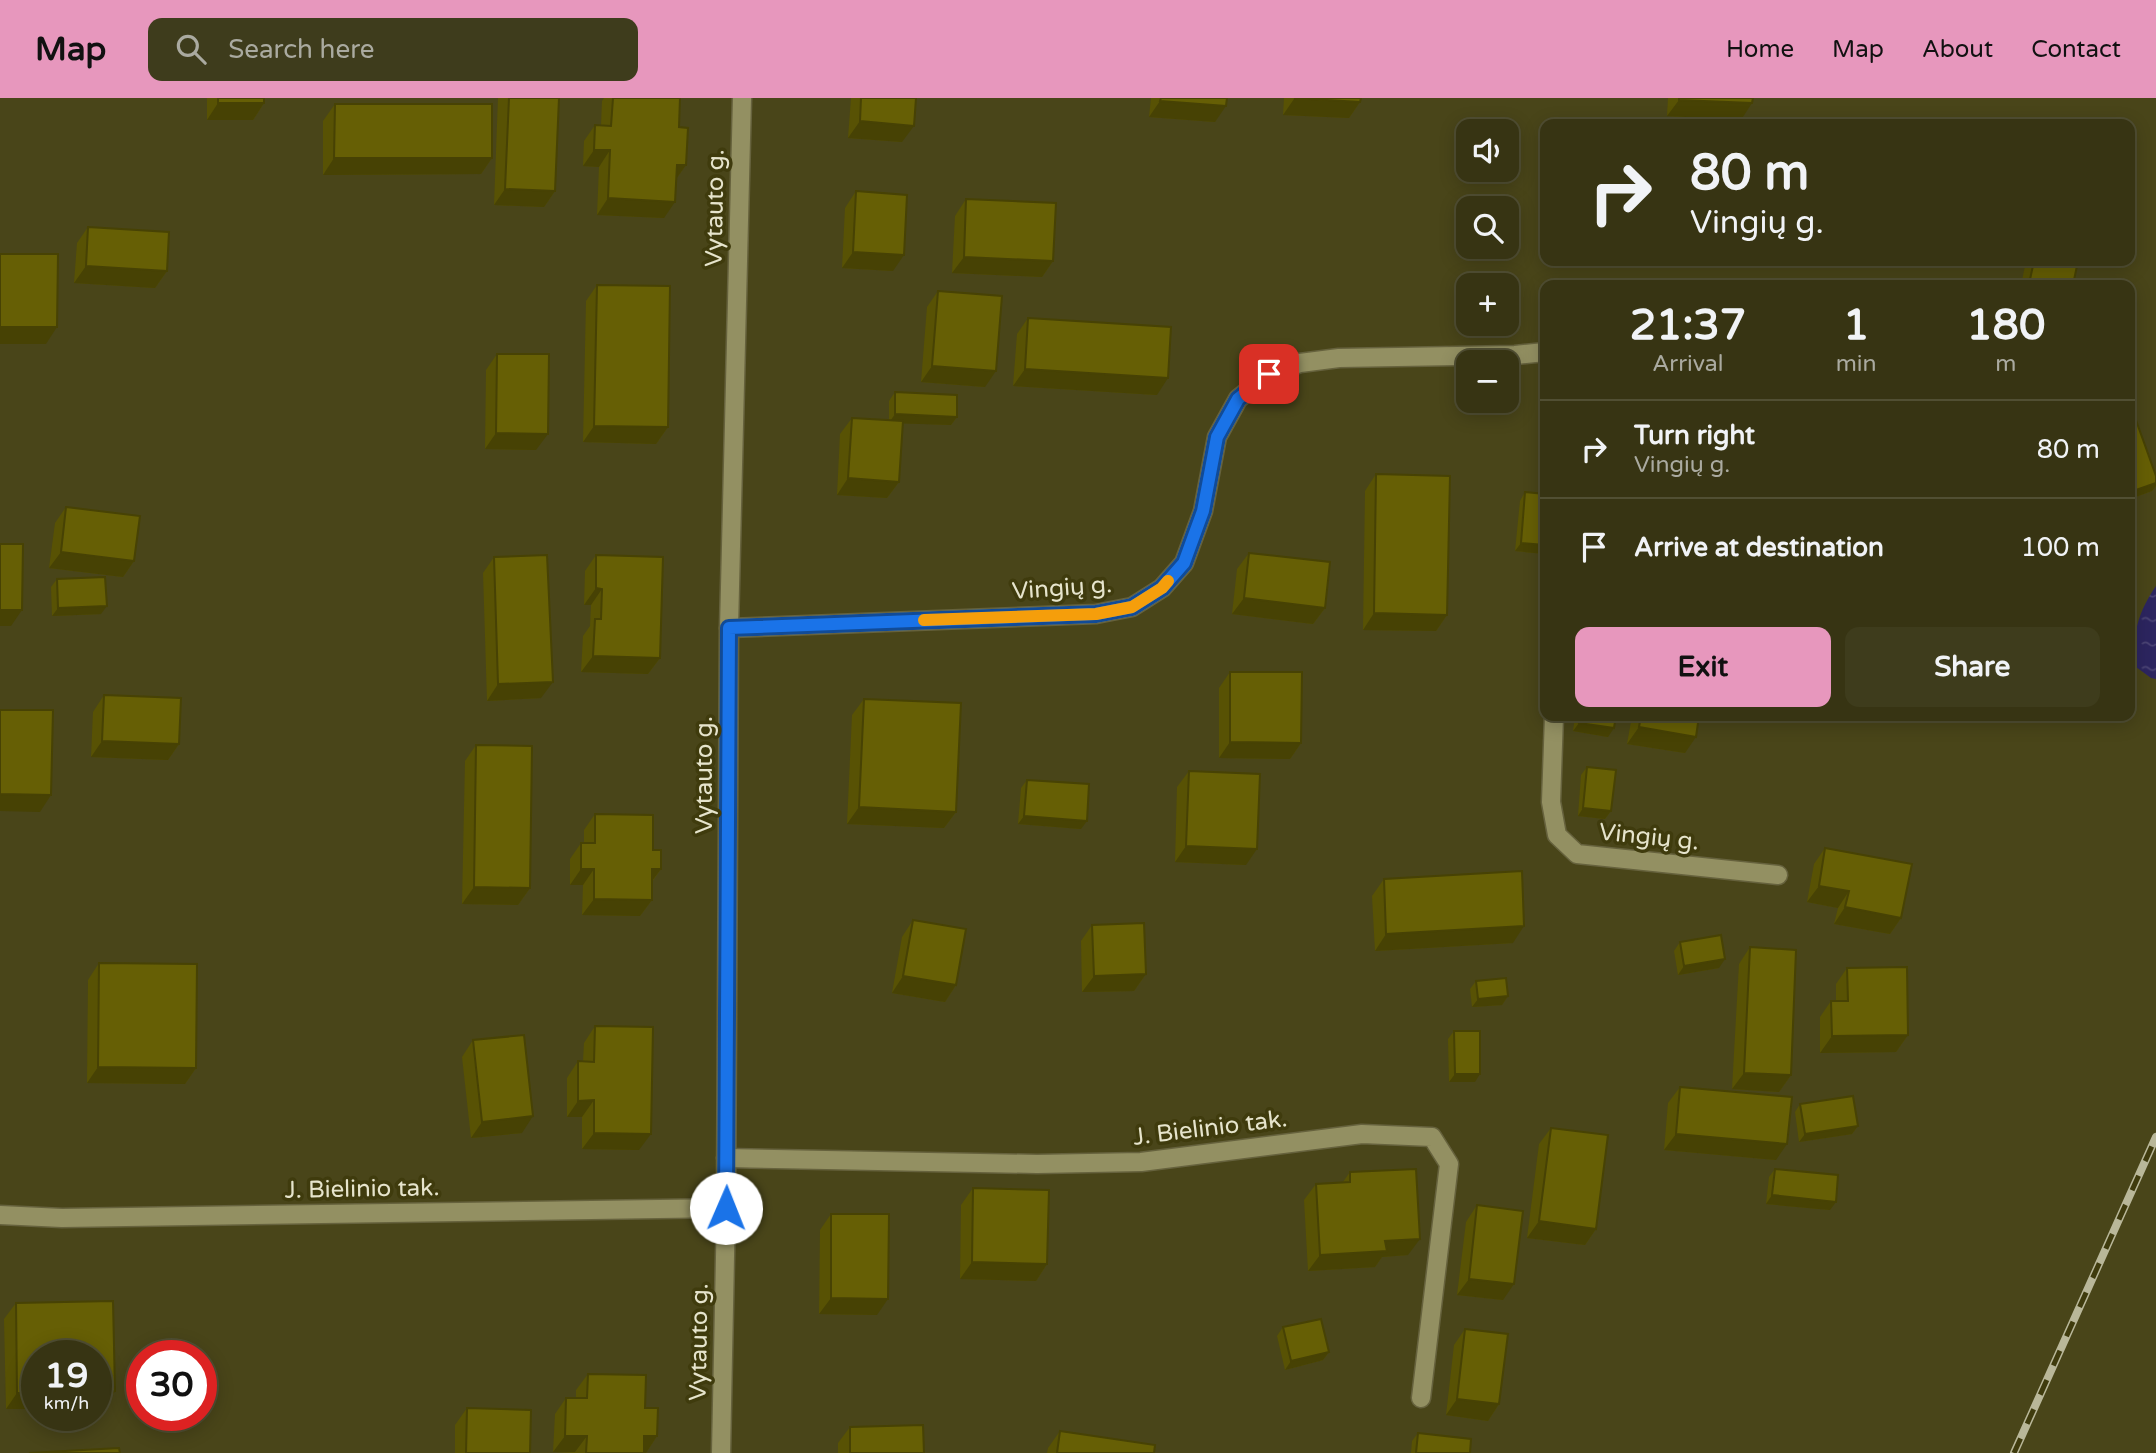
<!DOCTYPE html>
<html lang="en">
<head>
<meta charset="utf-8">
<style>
	body { margin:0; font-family:"Varela Round",sans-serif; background:#3e3c1c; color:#f1f3f6; height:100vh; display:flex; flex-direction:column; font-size:26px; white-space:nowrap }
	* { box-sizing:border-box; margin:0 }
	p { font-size:23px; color:#aaaaa0 }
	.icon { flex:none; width:38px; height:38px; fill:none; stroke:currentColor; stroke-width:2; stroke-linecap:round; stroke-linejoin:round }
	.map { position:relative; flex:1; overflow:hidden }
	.drawer { position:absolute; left:1540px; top:182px; width:595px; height:441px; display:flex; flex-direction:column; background:#373413; border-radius:14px; box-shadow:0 4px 18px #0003,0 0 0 2px #514f33 }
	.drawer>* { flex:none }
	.hud { position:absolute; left:1540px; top:21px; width:595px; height:147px; border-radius:14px; box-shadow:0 4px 18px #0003,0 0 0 2px #514f33; background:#373413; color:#f1f3f6; overflow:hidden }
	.tools { position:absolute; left:1456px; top:21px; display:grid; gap:14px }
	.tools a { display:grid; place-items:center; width:63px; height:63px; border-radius:14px; background:#373413; box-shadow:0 4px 18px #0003,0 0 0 2px #514f33; font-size:35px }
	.speed { position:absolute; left:21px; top:1242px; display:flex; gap:14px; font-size:35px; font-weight:700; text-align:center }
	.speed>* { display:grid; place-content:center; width:91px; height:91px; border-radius:50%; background:#373413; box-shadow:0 4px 18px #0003,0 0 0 2px #514f33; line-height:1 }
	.speed small { font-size:18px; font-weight:400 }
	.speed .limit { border:10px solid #d22; background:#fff; color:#111 }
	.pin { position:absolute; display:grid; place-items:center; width:60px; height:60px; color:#fff; margin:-30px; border-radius:14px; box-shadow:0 4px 10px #0006 }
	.me { position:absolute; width:77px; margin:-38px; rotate:1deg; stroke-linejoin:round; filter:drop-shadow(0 0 5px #0008) }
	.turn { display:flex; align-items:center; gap:24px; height:147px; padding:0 35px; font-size:32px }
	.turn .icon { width:91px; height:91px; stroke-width:2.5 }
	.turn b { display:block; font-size:49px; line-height:60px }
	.eta { display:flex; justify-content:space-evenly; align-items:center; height:119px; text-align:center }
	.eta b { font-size:42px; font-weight:800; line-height:49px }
	.action { display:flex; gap:14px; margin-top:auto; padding:14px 35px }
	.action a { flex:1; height:80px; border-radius:14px; background:#e797bd; color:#111; font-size:28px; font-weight:800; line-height:80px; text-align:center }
	.action a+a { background:#3e3c1c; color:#f1f3f6 }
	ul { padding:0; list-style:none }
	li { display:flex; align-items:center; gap:21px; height:98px; padding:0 35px; border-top:2px solid #514f33 }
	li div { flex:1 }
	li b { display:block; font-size:26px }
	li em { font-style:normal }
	header { display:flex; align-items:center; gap:42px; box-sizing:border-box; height:98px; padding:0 35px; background:#e797bd; color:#111 }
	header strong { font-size:33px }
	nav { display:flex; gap:38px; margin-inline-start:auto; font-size:24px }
	.search { width:490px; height:63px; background:#3e3c1c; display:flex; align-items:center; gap:18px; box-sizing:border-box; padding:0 24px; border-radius:14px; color:#aaaaa0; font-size:26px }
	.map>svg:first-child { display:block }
	.water { fill:url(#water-ripples) }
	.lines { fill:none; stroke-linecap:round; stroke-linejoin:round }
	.minor-casing { stroke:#66623d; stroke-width:21 }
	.minor { stroke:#939062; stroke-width:18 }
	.rail-casing { stroke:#b9b799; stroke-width:8 }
	.rail { stroke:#3f3b0d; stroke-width:5; stroke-dasharray:16; stroke-linecap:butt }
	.wall { fill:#585204 }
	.shaded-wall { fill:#474204 }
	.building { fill:#665f05; stroke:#474204; stroke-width:2 }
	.route-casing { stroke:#114b97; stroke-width:18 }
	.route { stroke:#1a73e8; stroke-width:12 }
	.slow { stroke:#f59e0b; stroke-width:12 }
	.labels { text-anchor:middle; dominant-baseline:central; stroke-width:7; stroke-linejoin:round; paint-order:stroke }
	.street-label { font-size:24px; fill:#e6e4cc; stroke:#3f3b0d }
</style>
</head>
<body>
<header>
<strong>Map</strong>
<div class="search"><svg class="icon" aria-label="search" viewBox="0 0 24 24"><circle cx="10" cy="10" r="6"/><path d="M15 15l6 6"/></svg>Search here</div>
<nav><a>Home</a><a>Map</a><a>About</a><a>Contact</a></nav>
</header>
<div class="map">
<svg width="2156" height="1355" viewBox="0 0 2156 1355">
	<defs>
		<pattern id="water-ripples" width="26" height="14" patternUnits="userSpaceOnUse" patternTransform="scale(1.75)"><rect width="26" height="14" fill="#2c255f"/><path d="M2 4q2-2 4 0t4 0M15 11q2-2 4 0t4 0" fill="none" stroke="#4b4475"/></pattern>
	</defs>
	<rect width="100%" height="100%" fill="#494519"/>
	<path class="water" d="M2156,488v93l-5,-1 -15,-11c-6,-29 3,-57 20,-81z"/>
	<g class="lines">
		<defs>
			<g id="minor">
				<polyline points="729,530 1096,516 1132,509 1162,490 1184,465 1203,413 1217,339 1238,301 1269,276 1300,265 1339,260 1515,257 1545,254"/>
				<polyline points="1554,618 1551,704 1557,737 1577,756 1778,777"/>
				<polyline points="726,1060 1037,1066 1141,1064 1362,1036 1432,1039 1449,1066 1421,1300"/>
				<polyline points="0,1117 62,1120 726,1110"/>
				<polyline points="721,1355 726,1110 729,530 742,0"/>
			</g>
		</defs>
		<use href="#minor" class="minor-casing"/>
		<use href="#minor" class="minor"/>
		<defs>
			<polyline id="rail" points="2014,1355 2156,1039"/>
		</defs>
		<use href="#rail" class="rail-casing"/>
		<use href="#rail" class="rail"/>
	</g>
	<g class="wall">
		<polygon points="207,0 264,0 264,5 253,22 207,22"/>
		<polygon points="498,0 559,0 555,93 544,109 494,107"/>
		<polygon points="604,0 680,0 679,29 686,67 676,81 664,120 597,117 599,69 583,68 584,43 595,27 601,27 602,3"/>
		<polygon points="851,0 916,0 902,44 848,40"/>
		<polygon points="1151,0 1227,0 1215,24 1149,19"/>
		<polygon points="1284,0 1361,0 1360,4 1349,20 1283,17"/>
		<polygon points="1668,0 1753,0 1741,22 1667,18"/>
		<polygon points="335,6 492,60 481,76 323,77 323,23"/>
		<polygon points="856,93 893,173 842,170 845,110"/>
		<polygon points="966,101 1053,163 1042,179 952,175 955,118"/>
		<polygon points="88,129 167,173 155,190 74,185 77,145"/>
		<polygon points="2026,163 2078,163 2073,187 2021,187"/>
		<polygon points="597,187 668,329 656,346 583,344 586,203"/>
		<polygon points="938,193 985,289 921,284 927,209"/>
		<polygon points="1028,220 1157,297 1013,288 1017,236"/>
		<polygon points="497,256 536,352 485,351 486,272"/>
		<polygon points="895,294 957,319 951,327 903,325 899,384 887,400 837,397 840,336 852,320 889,322 889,303"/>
		<polygon points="2130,315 2156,378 2156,388 2152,393 2130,401"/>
		<polygon points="1376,376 1447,517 1436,533 1363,532 1365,393"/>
		<polygon points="1525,394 1545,396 1545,456 1515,453 1520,403"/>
		<polygon points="66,409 134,463 123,479 49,470 55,425"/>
		<polygon points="1249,455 1325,510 1313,526 1232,516 1237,471"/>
		<polygon points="596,457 660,560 648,576 581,574 583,538 590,528 591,507 584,507 585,473"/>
		<polygon points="494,459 541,600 487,603 483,475"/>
		<polygon points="57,481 101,516 52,518 51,489"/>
		<polygon points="1230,574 1301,645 1290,661 1219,660 1219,590"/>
		<polygon points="104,597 179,646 168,662 91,659 93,614"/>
		<polygon points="864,601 956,714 944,730 847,726 852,617"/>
		<polygon points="1575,618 1616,618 1608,639 1573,633"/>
		<polygon points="1632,618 1699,618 1685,655 1627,646"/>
		<polygon points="476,647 530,790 518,807 462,806 465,663"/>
		<polygon points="1587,669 1611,713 1605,721 1578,718 1581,677"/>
		<polygon points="1189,673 1246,767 1175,764 1177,689"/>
		<polygon points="1027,682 1081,731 1018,726 1021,690"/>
		<polygon points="595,716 653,752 661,771 652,784 652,802 640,818 582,817 583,787 570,787 570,761 581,745 584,745 584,732"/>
		<polygon points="1825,750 1901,820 1890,836 1834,826 1838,810 1807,804 1814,766"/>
		<polygon points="1384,781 1513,845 1375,853 1372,798"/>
		<polygon points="913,822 956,887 945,904 892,895 902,839"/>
		<polygon points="1092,827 1146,876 1134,893 1082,894 1081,843"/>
		<polygon points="1680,844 1719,870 1678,877 1674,853"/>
		<polygon points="1750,849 1791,977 1779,994 1732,991 1739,866"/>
		<polygon points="99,865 196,970 185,986 87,985 88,882"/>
		<polygon points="1847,870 1908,937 1896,954 1820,955 1820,919 1831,903 1836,903 1836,886"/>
		<polygon points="1476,883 1508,898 1502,907 1472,909 1470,891"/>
		<polygon points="595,928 639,1052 582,1051 582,1019 567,1019 567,980 578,963 583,963 584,945"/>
		<polygon points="1454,933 1475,984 1449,984 1448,941"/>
		<polygon points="473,942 522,1035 471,1040 462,959"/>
		<polygon points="1680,989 1776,1062 1664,1052 1668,1005"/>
		<polygon points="1800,1006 1858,1028 1852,1036 1799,1044 1795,1014"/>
		<polygon points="1551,1030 1596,1131 1585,1147 1527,1140 1539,1046"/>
		<polygon points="1775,1071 1830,1112 1766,1106 1769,1079"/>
		<polygon points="1350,1074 1408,1157 1382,1159 1375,1169 1308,1173 1304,1102 1316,1086 1343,1084"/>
		<polygon points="973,1090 1047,1166 1036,1183 960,1181 961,1107"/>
		<polygon points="1477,1107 1503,1202 1457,1197 1466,1124"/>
		<polygon points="831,1116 877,1217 819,1216 820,1132"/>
		<polygon points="16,1205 115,1293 103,1310 6,1311 4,1221"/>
		<polygon points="1283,1229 1329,1254 1323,1262 1285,1272 1277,1238"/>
		<polygon points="1465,1231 1499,1306 1488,1323 1446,1317 1454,1247"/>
		<polygon points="588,1276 645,1310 657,1338 646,1355 575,1355 553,1354 555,1316 566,1300 576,1300 576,1292"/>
		<polygon points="467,1310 530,1355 455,1355 455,1327"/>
		<polygon points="850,1329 924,1355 838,1355 838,1345"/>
		<polygon points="1060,1333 1154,1355 1047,1355 1048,1350"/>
		<polygon points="1418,1335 1470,1355 1411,1355 1412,1343"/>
	</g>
	<g class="shaded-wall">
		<polygon points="1294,1 1360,4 1349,20 1283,17"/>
		<polygon points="1679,2 1752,5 1741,22 1667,18"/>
		<polygon points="1160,3 1226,8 1215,24 1149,19"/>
		<polygon points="218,5 264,5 253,22 207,22"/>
		<polygon points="860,23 914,28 902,44 848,40"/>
		<polygon points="594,52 610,52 599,69 583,68"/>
		<polygon points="334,60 492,60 481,76 323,77"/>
		<polygon points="677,67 686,67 674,84"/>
		<polygon points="505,91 555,93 544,109 494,107"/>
		<polygon points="608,100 675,104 664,120 597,117"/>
		<polygon points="853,154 904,157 893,173 842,170"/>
		<polygon points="964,159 1053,163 1042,179 952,175"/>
		<polygon points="86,168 167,173 155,190 74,185"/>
		<polygon points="0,229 57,229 46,246 0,246"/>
		<polygon points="932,268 996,273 985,289 921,284"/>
		<polygon points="1025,271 1168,280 1157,297 1013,288"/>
		<polygon points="895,316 957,319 951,327 889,325"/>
		<polygon points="594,328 668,329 656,346 583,344"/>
		<polygon points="496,335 548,336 536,352 485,351"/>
		<polygon points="848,380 899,384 887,400 837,397"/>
		<polygon points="2156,385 2156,388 2152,393 2130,401 2136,392"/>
		<polygon points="1521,445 1545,447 1545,456 1515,453"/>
		<polygon points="61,454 134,463 123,479 49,470"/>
		<polygon points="596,490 602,491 591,507 584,507"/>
		<polygon points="1244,500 1325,510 1313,526 1232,516"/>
		<polygon points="107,508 101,516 52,518 58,510"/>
		<polygon points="0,512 22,512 11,528 0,528"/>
		<polygon points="1374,515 1447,517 1436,533 1363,532"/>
		<polygon points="593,558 660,560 648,576 581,574"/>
		<polygon points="553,584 541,600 487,603 498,586"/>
		<polygon points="1579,625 1614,630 1608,639 1573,633"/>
		<polygon points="1639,629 1696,639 1685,655 1627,646"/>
		<polygon points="102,643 179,646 168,662 91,659"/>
		<polygon points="1230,644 1301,645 1290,661 1219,660"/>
		<polygon points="0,696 51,697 40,714 0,713"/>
		<polygon points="859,709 956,714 944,730 847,726"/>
		<polygon points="1583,710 1611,713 1605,721 1578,718"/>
		<polygon points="1024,718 1087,723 1081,731 1018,726"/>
		<polygon points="1186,748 1257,751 1246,767 1175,764"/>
		<polygon points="581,771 594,771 583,787 570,787"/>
		<polygon points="652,771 661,771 649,787"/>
		<polygon points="1819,788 1849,793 1838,810 1807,804"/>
		<polygon points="474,789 530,790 518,807 462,806"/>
		<polygon points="594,801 652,802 640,818 582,817"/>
		<polygon points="1845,809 1901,820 1890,836 1834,826"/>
		<polygon points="1524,828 1513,845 1375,853 1386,836"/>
		<polygon points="1725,861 1719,870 1678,877 1684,868"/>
		<polygon points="1146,876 1134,893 1082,894 1094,878"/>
		<polygon points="903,878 956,887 945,904 892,895"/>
		<polygon points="1508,898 1502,907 1472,909 1478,901"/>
		<polygon points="1908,937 1896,954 1820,955 1832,938"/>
		<polygon points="98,969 196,970 185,986 87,985"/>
		<polygon points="1744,975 1791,977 1779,994 1732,991"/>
		<polygon points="1455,976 1480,976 1475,984 1449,984"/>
		<polygon points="594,1002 582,1019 567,1019 578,1003"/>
		<polygon points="533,1018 522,1035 471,1040 482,1024"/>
		<polygon points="1858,1028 1852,1036 1799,1044 1805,1036"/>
		<polygon points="594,1035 651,1036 639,1052 582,1051"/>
		<polygon points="1676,1036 1787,1046 1776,1062 1664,1052"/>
		<polygon points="1772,1097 1836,1104 1830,1112 1766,1106"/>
		<polygon points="1539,1123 1596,1131 1585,1147 1527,1140"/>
		<polygon points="1420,1141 1408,1157 1382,1159 1375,1169 1308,1173 1320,1157 1385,1143"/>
		<polygon points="972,1164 1047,1166 1036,1183 960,1181"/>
		<polygon points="1469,1181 1514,1186 1503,1202 1457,1197"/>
		<polygon points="831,1200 888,1201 877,1217 819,1216"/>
		<polygon points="1329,1254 1323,1262 1285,1272 1291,1263"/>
		<polygon points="115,1293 103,1310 96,1310 96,1294"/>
		<polygon points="17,1295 37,1295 37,1311 6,1311"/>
		<polygon points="1457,1301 1499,1306 1488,1323 1446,1317"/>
		<polygon points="565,1338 587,1338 575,1354 553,1354"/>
		<polygon points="644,1338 657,1338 646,1355 633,1354"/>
	</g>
	<g class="building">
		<rect x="218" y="0" width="46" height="5"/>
		<polygon points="509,0 559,0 555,93 505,91"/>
		<polygon points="613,0 680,0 679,29 688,30 686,67 677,67 675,104 608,100 610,52 594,52 595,27 611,28"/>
		<polygon points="861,0 916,0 914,28 860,23"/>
		<polygon points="1161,0 1227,0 1226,8 1160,3"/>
		<polygon points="1294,0 1361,0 1360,4"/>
		<polygon points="1679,0 1753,0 1752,5 1679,2"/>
		<polygon points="335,6 492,6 492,60 334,60"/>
		<polygon points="856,93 907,97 904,157 853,154"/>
		<polygon points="966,101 1056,105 1053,163 964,159"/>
		<polygon points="88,129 169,134 167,173 86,168"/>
		<polygon points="0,156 58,156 57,229 0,229"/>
		<polygon points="2034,163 2078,163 2073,187 2035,187 2029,186"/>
		<polygon points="597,187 670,188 668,329 594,328"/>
		<polygon points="938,193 1002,198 996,273 932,268"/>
		<polygon points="1028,220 1171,229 1168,280 1025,271"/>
		<polygon points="497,256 549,256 548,336 496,335"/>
		<polygon points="895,294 957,297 957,319 895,316"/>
		<polygon points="2133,314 2156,378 2156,385 2136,392 2130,375 2130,315"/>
		<polygon points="852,320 903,323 899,384 848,380"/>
		<polygon points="1376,376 1450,378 1447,517 1374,515"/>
		<polygon points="1525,394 1545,396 1545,447 1521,445"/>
		<polygon points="66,409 140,418 134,463 61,454"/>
		<polygon points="0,446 23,446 22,512 0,512"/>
		<polygon points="1249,455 1330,464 1325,510 1244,500"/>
		<polygon points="547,457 553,584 498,586 494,459"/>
		<polygon points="596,457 663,459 660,560 593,558 595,521 601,521 602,491 596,490"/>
		<polygon points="105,479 107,508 58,510 57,481"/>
		<polygon points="1230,574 1302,574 1301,645 1230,644"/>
		<polygon points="104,597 181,600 179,646 102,643"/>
		<polygon points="864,601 961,605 956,714 859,709"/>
		<polygon points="0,612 53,612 51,697 0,696"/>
		<polygon points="1580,618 1616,618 1614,630 1579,625"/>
		<polygon points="1641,618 1699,618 1696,639 1639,629"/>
		<polygon points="476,647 532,648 530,790 474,789"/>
		<polygon points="1587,669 1616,672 1611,713 1583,710"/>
		<polygon points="1189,673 1260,676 1257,751 1186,748"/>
		<polygon points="1027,682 1089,686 1087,723 1024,718"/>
		<polygon points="595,716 653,717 653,752 661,752 661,771 652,771 652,802 594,801 594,771 581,771 581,745 595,745"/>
		<polygon points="1825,750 1912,766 1901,820 1845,809 1849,793 1819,788"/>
		<polygon points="1522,773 1524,828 1386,836 1384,781"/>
		<polygon points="913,822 966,831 956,887 903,878"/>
		<polygon points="1144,825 1146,876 1094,878 1092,827"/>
		<polygon points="1721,837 1725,861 1684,868 1680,844"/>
		<polygon points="1750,849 1796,852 1791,977 1744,975"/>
		<polygon points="99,865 197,866 196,970 98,969"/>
		<polygon points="1907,869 1908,937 1832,938 1831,903 1848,903 1847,870"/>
		<polygon points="1506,880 1508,898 1478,901 1476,883"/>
		<polygon points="595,928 653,929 651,1036 594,1035 594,1002 578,1003 578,963 594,964"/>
		<polygon points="1454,933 1480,933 1480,976 1455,976"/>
		<polygon points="524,937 533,1018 482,1024 473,942"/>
		<polygon points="1680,989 1792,999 1787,1046 1676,1036"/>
		<polygon points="1853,998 1858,1028 1805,1036 1800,1006"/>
		<polygon points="1551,1030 1608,1037 1596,1131 1539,1123"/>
		<polygon points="1416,1071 1420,1141 1385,1143 1387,1153 1320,1157 1316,1086 1350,1084 1350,1074"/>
		<polygon points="1775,1071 1838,1077 1836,1104 1772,1097"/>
		<polygon points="973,1090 1049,1092 1047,1166 972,1164"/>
		<polygon points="1477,1107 1523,1113 1514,1186 1469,1181"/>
		<polygon points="831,1116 889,1116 888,1201 831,1200"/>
		<polygon points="113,1203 115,1293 96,1294 96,1258 37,1258 37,1295 17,1295 16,1205"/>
		<polygon points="1321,1221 1329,1254 1291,1263 1283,1229"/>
		<polygon points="1465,1231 1508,1236 1499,1306 1457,1301"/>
		<polygon points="588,1276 646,1277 645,1310 658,1310 657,1338 644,1338 644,1355 586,1355 587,1338 565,1338 566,1300 587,1300"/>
		<polygon points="467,1310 531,1312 530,1355 466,1355"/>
		<polygon points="923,1327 924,1355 850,1355 850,1329"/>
		<polygon points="1060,1333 1155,1347 1154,1355 1057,1355"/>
		<polygon points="1418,1335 1471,1341 1470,1355 1416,1355"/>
		<polygon points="119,1350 120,1355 29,1355"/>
	</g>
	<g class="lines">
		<defs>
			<polyline id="route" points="726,1110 729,530 1096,516 1132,509 1162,490 1184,465 1203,413 1217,339 1238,301 1269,276"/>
		</defs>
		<use href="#route" class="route-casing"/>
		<use href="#route" class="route"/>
		<polyline class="slow" points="924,522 1096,516 1132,509 1162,490 1168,483"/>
	</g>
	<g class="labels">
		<g class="street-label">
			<text transform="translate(715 110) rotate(-89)">Vytauto g.</text>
			<text transform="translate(1062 490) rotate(-4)">Vingių g.</text>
			<text transform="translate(704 677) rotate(-90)">Vytauto g.</text>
			<text transform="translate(1649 739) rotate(6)">Vingių g.</text>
			<text transform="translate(1210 1030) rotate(-7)">J. Bielinio tak.</text>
			<text transform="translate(362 1091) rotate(-1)">J. Bielinio tak.</text>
			<text transform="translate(699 1244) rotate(-89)">Vytauto g.</text>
		</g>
	</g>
</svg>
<div class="tools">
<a><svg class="icon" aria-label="sound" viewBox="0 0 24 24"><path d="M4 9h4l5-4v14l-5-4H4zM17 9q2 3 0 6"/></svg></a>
<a><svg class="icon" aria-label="search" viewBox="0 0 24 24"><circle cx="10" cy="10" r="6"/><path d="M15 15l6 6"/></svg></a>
<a>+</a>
<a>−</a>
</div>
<div class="speed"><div>19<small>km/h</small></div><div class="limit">30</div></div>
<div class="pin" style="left:1269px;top:276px;background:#d93025"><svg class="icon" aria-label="arrive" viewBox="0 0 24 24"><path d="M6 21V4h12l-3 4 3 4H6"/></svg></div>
<svg class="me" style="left:726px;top:1110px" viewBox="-20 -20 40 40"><circle r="19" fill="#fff"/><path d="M0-13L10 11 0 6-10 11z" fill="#1a73e8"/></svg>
<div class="hud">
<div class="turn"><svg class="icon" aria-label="right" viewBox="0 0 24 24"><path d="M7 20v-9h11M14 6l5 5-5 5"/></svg><div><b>80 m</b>Vingių g.</div></div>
</div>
<section class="drawer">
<div class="eta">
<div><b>21:37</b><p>Arrival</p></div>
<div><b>1</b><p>min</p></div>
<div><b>180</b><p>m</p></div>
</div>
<ul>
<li><svg class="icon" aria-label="right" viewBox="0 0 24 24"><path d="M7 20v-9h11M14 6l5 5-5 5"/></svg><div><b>Turn right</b><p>Vingių g.</p></div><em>80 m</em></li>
<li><svg class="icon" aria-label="arrive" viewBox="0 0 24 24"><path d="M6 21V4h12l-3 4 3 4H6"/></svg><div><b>Arrive at destination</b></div><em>100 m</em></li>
</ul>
<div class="action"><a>Exit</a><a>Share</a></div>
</section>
</div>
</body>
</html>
